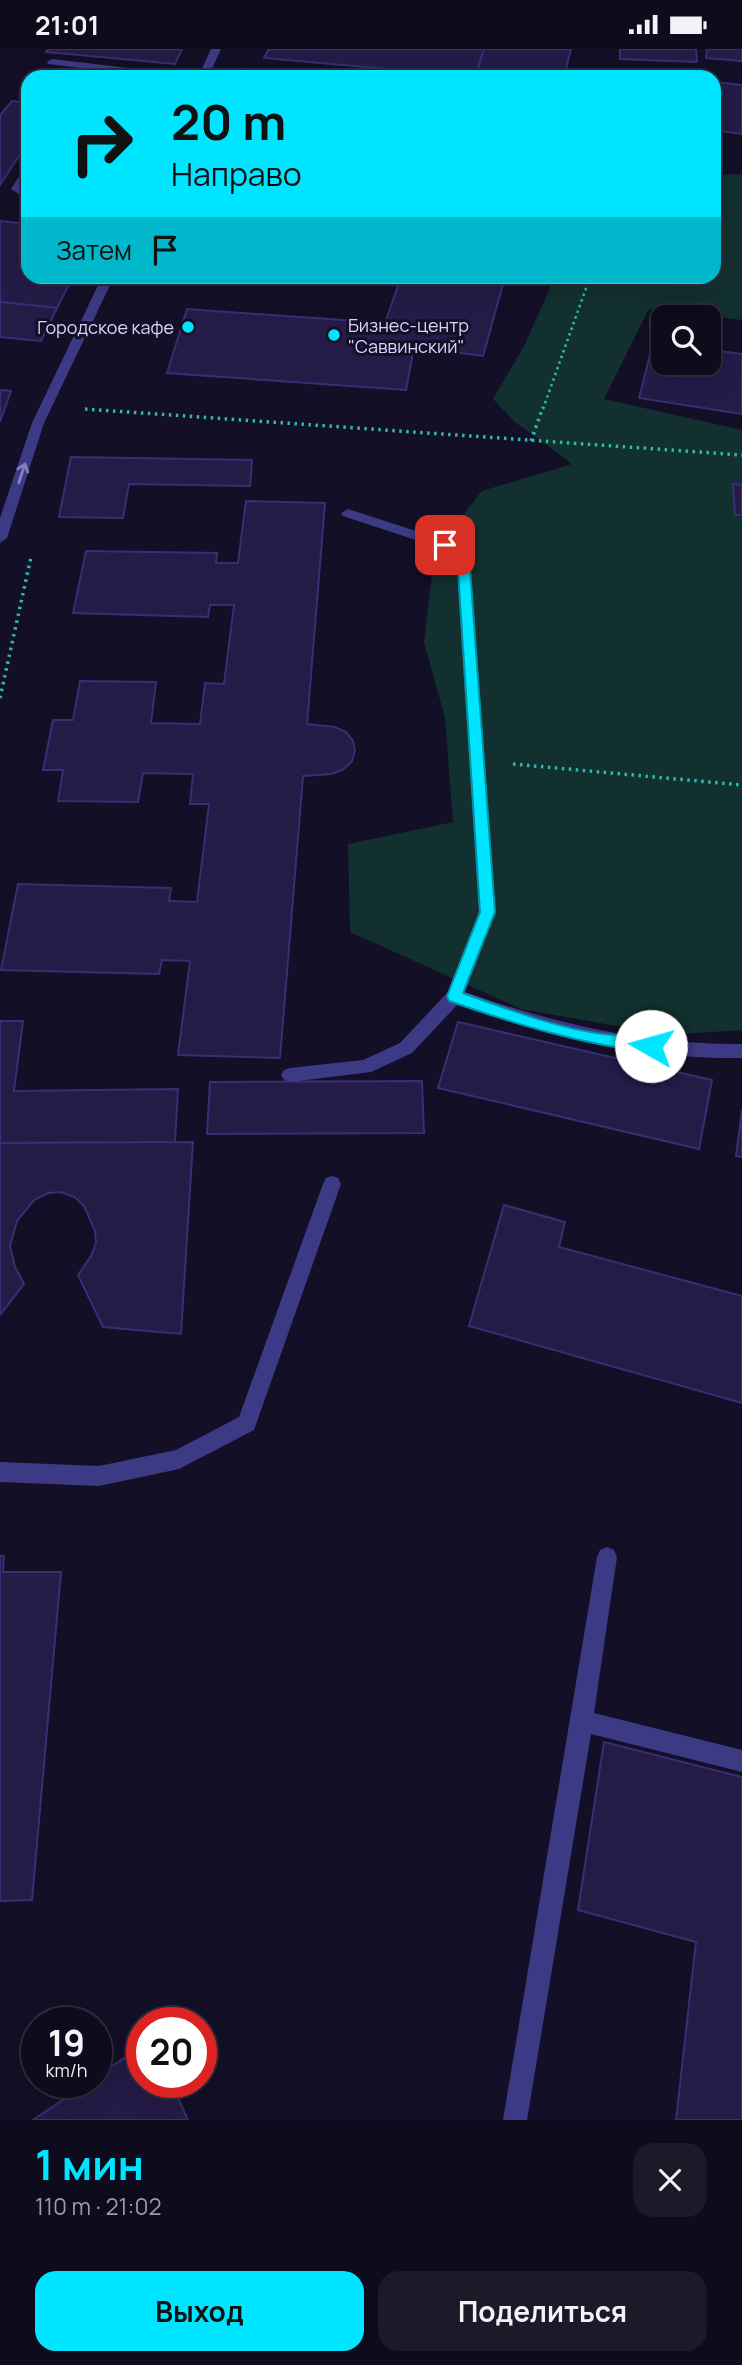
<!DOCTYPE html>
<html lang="ru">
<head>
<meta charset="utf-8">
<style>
	body { margin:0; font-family:Manrope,sans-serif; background:#1c1929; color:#f1f3f6; height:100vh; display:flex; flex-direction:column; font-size:26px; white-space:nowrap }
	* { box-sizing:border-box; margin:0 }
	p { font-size:23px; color:#9b9ba3 }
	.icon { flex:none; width:38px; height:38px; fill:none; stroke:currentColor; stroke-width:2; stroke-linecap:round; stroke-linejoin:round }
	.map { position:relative; height:2071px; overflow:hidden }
	.drawer { display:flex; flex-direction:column; background:#0e0b1c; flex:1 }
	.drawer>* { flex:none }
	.banner { position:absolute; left:21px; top:21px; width:700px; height:214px; border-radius:21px; box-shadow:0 7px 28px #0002,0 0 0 2px #2e2b3b; background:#00e5ff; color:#111; overflow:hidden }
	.fabs { position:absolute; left:651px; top:256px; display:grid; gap:14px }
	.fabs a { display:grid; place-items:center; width:70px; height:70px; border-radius:14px; background:#0e0b1c; box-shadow:0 7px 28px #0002,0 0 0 2px #2e2b3b; font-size:35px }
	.speed { position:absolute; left:21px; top:1958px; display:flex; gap:14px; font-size:35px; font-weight:700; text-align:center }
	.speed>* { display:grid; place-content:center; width:91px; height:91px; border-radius:50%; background:#0e0b1c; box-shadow:0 7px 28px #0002,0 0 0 2px #2e2b3b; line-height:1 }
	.speed small { font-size:18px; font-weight:400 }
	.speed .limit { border:10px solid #d22; background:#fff; color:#111 }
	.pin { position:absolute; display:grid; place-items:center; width:60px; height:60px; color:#fff; margin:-30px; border-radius:14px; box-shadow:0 4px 10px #0006 }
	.me { position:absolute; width:77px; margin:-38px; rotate:277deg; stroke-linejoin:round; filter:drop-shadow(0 0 5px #0008) }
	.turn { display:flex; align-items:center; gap:24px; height:147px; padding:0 35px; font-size:32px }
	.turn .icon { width:91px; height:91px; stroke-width:2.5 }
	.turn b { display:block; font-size:49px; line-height:60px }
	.then { display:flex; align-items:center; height:66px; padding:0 35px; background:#0003; gap:14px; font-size:26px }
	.round { display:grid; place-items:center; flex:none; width:74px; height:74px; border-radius:21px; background:#1c1929 }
	.overview { display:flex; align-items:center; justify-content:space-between; height:119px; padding:0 35px }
	h1 { font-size:42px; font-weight:700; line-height:52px; color:#00e5ff }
	.button { display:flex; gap:14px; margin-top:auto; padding:14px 35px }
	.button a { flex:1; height:80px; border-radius:21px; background:#00e5ff; color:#111; font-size:28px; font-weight:700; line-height:80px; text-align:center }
	.button a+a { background:#1c1929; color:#f1f3f6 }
	.status { display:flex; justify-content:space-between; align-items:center; height:49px; padding:0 35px; background:#0e0b1c; direction:ltr }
	.status svg { height:19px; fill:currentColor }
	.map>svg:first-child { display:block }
	.green { fill:#12302f }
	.building { fill:#241b47; stroke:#3b2d73; stroke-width:2 }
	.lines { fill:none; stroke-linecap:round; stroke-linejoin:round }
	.path-far1 { stroke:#2fb8b0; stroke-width:2.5; stroke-dasharray:2.5 3.5; stroke-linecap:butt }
	.path { stroke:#2fb8b0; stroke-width:3.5; stroke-dasharray:2.5 4.5; stroke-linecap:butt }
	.minor { fill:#3d3a85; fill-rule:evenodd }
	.oneway { stroke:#837fbc }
	.route { fill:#00e5ff; stroke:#0095a6; stroke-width:2 }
	.poi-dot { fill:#00e5ff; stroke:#130f26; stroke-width:2.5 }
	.labels { text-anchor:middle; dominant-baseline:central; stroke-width:6; stroke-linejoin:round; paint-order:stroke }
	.far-poi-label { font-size:18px; fill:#d9d4ff; stroke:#130f26; text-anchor:start }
</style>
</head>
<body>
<div class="status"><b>21:01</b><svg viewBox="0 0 49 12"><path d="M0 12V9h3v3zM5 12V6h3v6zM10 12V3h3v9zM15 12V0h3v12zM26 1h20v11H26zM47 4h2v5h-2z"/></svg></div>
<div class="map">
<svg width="742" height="2071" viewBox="0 0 742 2071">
	<rect width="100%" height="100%" fill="#130f26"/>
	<polygon class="green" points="742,125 742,271 649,260 604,350 742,381 742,981 667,986 521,960 350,883 348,795 453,773 445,669 424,593 435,501 482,442 572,415 515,373 493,350 524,297 555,228 714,228 714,126"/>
	<g class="building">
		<polygon points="48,0 182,0 175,15 46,3"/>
		<polygon points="269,0 484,0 475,28 264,9"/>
		<polygon points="484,0 571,0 564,28 475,28"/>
		<polygon points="620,0 696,0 697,13 620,10"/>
		<polygon points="707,0 742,0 742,12 706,9"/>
		<polygon points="714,33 742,36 742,85 714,81"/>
		<polygon points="12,52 28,54 28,93 0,136 0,66"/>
		<polygon points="0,172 28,175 28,228 73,228 57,259 0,253"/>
		<polygon points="401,228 505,228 483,307 414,298 406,341 167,324 187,260 385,274"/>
		<polygon points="0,253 57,259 41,292 0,288"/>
		<polygon points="655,286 663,288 663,313 709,313 709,294 720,296 719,302 742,305 742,365 639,349"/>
		<polygon points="0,341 11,342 0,373"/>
		<polygon points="71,408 252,411 250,437 129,435 123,469 59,468"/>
		<polygon points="733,435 742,436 742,466 735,466"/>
		<polygon points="246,452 325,454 307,675 335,678 346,683 353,692 355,702 352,712 344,720 332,725 303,727 280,1009 178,1006 190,912 162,911 159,925 1,921 18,835 171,839 169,852 197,853 209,755 190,755 193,725 143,724 138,753 58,752 63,721 43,721 53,671 73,671 80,632 156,633 151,674 200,675 205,634 224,635 234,556 210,556 208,568 73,564 86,502 217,504 216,514 238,514"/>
		<polygon points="0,972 23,972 14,1042 178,1040 175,1093 0,1094"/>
		<polygon points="458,973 712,1031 699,1100 438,1039"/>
		<polygon points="422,1032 424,1084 207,1085 210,1033"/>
		<polygon points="742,1061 742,1108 736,1107"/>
		<polygon points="193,1093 181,1285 103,1278 78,1226 91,1207 96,1194 95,1182 84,1157 75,1148 60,1143 48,1144 34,1151 17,1172 10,1197 15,1218 24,1235 0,1266 0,1094"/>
		<polygon points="504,1156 565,1173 559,1198 742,1247 742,1354 469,1277"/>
		<polygon points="0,1507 4,1507 3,1523 61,1523 32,1851 0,1852"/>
		<polygon points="604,1693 742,1728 742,2071 676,2071 696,1893 578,1861"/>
		<polygon points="142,1997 142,2034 171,2034 188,2071 33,2071 88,2034 96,2034 96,2028"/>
	</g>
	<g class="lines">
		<g class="path-far1">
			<polyline points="244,20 309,28"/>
			<polyline points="543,360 590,228"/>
		</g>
		<g class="path">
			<polyline points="85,360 742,406"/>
			<polyline points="531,392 543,358"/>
			<polyline points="0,649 31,508"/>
			<polyline points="513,715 742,736"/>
		</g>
		<g class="minor">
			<polygon points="211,0 221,0 208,28 198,28"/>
			<polygon points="52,10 179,25 184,28 153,28 48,15 47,13"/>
			<polygon points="28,119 28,131 23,139 28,143 28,151 11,140 24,120"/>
			<polygon points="102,228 114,228 44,374 7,489 0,494 0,469 32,374"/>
			<path d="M348,460l102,33 21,27 24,343 -30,80c91,32 181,53 277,52v14c-99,1 -191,-21 -284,-54l-46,49 -41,19 -81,10 -6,-2 -3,-5 3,-5 6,-2 73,-8 37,-17 48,-51 31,-80 -22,-342 -17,-22 -97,-32 -2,-3z"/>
			<polygon points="332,1127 338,1129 341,1135 254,1381 179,1420 99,1437 0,1433 0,1413 99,1417 176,1401 239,1368 323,1135 326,1129"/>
			<polygon points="607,1498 614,1501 617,1508 594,1664 742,1701 742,1723 591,1685 527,2071 503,2071 597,1508 600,1501"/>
		</g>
	</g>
	<defs><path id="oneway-shaft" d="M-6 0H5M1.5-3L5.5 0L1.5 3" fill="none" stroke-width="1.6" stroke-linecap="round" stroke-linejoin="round" transform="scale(1.75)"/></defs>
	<use class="oneway" href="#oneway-shaft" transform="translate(22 424) rotate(-72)"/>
	<path class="route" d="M445,492l4,2 21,26 25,343 -32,81c45,16 93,35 140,41 13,1 51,2 56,12l-2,5 -6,2c-73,-10 -133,-28 -202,-52l-2,-5 33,-84 -22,-342 -20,-25z"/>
	<g class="poi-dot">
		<circle cx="188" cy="278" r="7"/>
		<circle cx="334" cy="286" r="7"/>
	</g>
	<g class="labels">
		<g class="far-poi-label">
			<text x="348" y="276">Бизнес-центр<tspan x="348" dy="21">"Саввинский"</tspan></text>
			<text x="174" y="278" text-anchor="end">Городское кафе</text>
		</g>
	</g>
</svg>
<div class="fabs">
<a><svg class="icon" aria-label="search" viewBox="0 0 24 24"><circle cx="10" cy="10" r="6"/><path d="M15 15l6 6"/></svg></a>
</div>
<div class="speed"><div>19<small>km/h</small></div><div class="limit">20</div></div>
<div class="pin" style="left:445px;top:496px;background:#d93025"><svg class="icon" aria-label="arrive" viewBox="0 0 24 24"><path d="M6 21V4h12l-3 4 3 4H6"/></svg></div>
<svg class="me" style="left:651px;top:997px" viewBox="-20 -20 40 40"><circle r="19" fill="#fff"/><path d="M0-13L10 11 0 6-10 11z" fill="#00e5ff"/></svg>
<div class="banner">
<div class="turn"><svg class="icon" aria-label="right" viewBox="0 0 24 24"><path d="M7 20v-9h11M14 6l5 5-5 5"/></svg><div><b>20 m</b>Направо</div></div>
<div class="then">Затем<svg class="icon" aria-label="arrive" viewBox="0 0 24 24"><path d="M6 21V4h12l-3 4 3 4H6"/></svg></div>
</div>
</div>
<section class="drawer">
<div class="overview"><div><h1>1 мин</h1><p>110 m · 21:02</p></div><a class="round"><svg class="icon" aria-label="close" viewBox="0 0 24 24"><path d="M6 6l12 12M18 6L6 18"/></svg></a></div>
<div class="button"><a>Выход</a><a>Поделиться</a></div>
</section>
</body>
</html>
